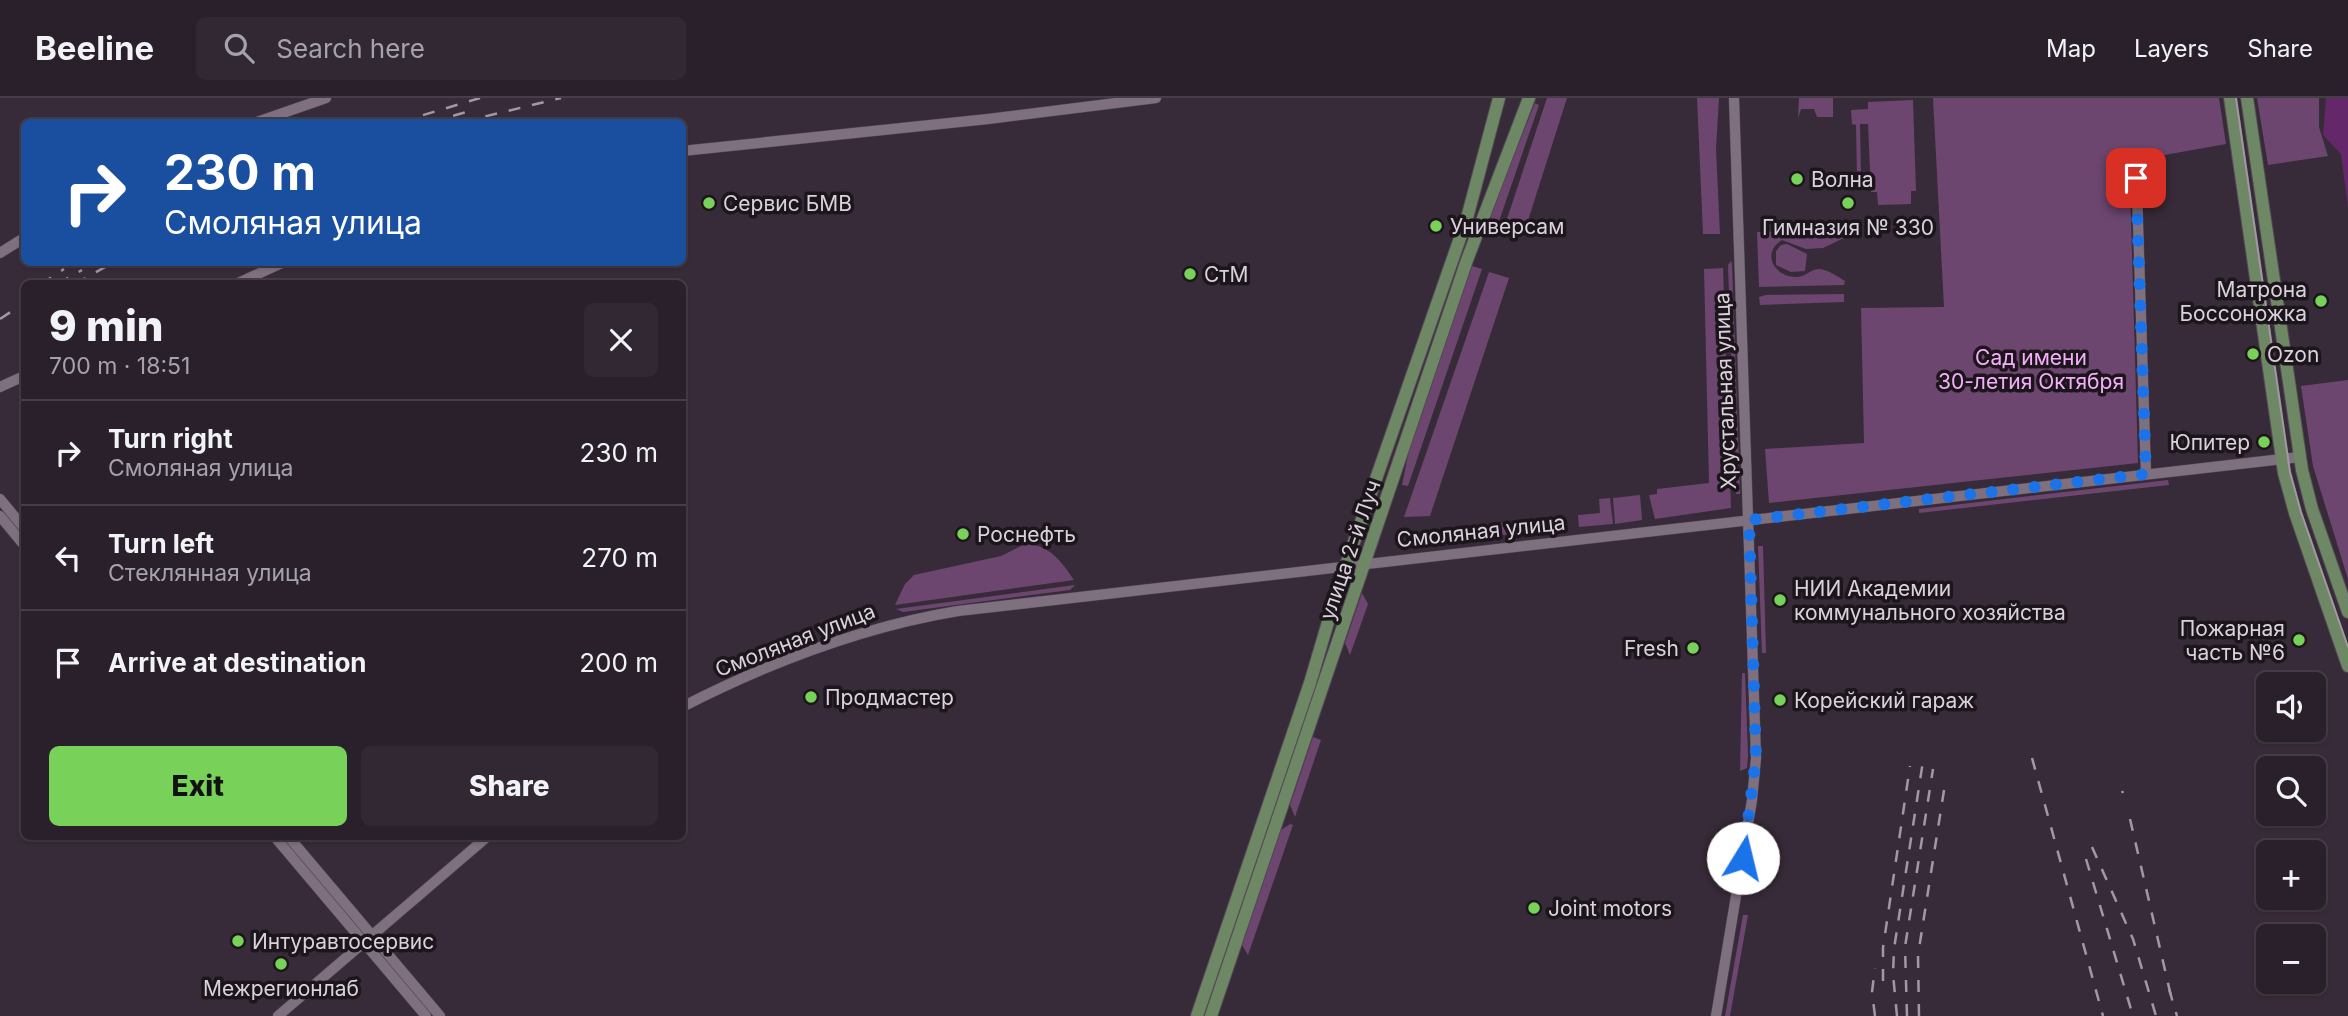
<!DOCTYPE html>
<html lang="en">
<head>
<meta charset="utf-8">
<style>
	body { margin:0; font-family:Inter,sans-serif; background:#322833; color:#f1f3f6; height:100vh; display:flex; flex-direction:column; font-size:26px; white-space:nowrap }
	* { box-sizing:border-box; margin:0 }
	p { font-size:23px; color:#a5a3a9 }
	.icon { flex:none; width:38px; height:38px; fill:none; stroke:currentColor; stroke-width:2; stroke-linecap:round; stroke-linejoin:round }
	.map { position:relative; flex:1; overflow:hidden }
	.panel { position:absolute; left:21px; top:182px; width:665px; height:560px; display:flex; flex-direction:column; background:#2a202b; border-radius:10px; box-shadow:0 2px 5px #0004,0 0 0 2px #463e47 }
	.panel>* { flex:none }
	.banner { position:absolute; left:21px; top:21px; width:665px; height:147px; border-radius:10px; box-shadow:0 2px 5px #0004,0 0 0 2px #463e47; background:#1a4fa0; color:#fff; overflow:hidden }
	.controls { position:absolute; left:2256px; top:574px; display:grid; gap:14px }
	.controls a { display:grid; place-items:center; width:70px; height:70px; border-radius:10px; background:#2a202b; box-shadow:0 2px 5px #0004,0 0 0 2px #463e47; font-size:35px }
	.pin { position:absolute; display:grid; place-items:center; width:60px; height:60px; color:#fff; margin:-30px; border-radius:14px; box-shadow:0 4px 10px #0006 }
	.me { position:absolute; width:77px; margin:-38px; rotate:9deg; stroke-linejoin:round; filter:drop-shadow(0 0 5px #0008) }
	.turn { display:flex; align-items:center; gap:24px; height:147px; padding:0 28px; font-size:32px }
	.turn .icon { width:91px; height:91px; stroke-width:2.5 }
	.turn b { display:block; font-size:49px; line-height:60px }
	.round { display:grid; place-items:center; flex:none; width:74px; height:74px; border-radius:10px; background:#322833 }
	.headline { display:flex; align-items:center; justify-content:space-between; height:119px; padding:0 28px }
	h1 { font-size:42px; font-weight:800; line-height:52px }
	.action { display:flex; gap:14px; margin-top:auto; padding:14px 28px }
	.action a { flex:1; height:80px; border-radius:10px; background:#78d158; color:#111; font-size:28px; font-weight:800; line-height:80px; text-align:center }
	.action a+a { background:#322833; color:#f1f3f6 }
	ul { padding:0; list-style:none }
	li { display:flex; align-items:center; gap:21px; height:105px; padding:0 28px; border-top:2px solid #463e47 }
	li div { flex:1 }
	li b { display:block; font-size:26px }
	li em { font-style:normal }
	header { display:flex; align-items:center; gap:42px; box-sizing:border-box; height:98px; padding:0 35px; background:#2a202b; border-bottom:2px solid #463e47 }
	header strong { font-size:33px }
	nav { display:flex; gap:38px; margin-inline-start:auto; font-size:24px }
	.search { width:490px; height:63px; background:#322833; display:flex; align-items:center; gap:18px; box-sizing:border-box; padding:0 24px; border-radius:10px; color:#a5a3a9; font-size:26px }
	.map>svg:first-child { display:block }
	.green { fill:#6c466f }
	.water { fill:#64276a }
	.lines { fill:none; stroke-linecap:round; stroke-linejoin:round }
	.minor-casing { stroke:#534954; stroke-width:11 }
	.major-casing { stroke:#534954; stroke-width:14 }
	.minor { stroke:#7f7080; stroke-width:10 }
	.major { stroke:#6e8764; stroke-width:12 }
	.tram { stroke:#a298a3; stroke-width:2 }
	.rail { stroke:#a298a3; stroke-width:2.5; stroke-dasharray:12 12; stroke-linecap:butt }
	.route { stroke:#1a73e8; stroke-width:12; stroke-dasharray:0 21.6 }
	.poi-dot { fill:#78d158; stroke:#1c161c; stroke-width:2.5 }
	.labels { text-anchor:middle; dominant-baseline:central; stroke-width:7; stroke-linejoin:round; paint-order:stroke }
	.poi-label { font-size:21px; fill:#dad2db; stroke:#1c161c; text-anchor:start }
	.park-label { font-size:21px; fill:#f5affa; stroke:#1c161c }
	.street-label { font-size:21px; fill:#dad2db; stroke:#1c161c }
</style>
</head>
<body>
<header>
<strong>Beeline</strong>
<div class="search"><svg class="icon" aria-label="search" viewBox="0 0 24 24"><circle cx="10" cy="10" r="6"/><path d="M15 15l6 6"/></svg>Search here</div>
<nav><a>Map</a><a>Layers</a><a>Share</a></nav>
</header>
<div class="map">
<svg width="2348" height="918" viewBox="0 0 2348 918">
	<rect width="100%" height="100%" fill="#382b39"/>
	<g class="green">
		<polygon points="1547,0 1567,0 1525,132 1505,127"/>
		<polygon points="1697,0 1719,0 1716,51 1720,136 1703,136"/>
		<polygon points="1799,0 1833,0 1833,19 1817,19 1814,11 1801,11 1798,20"/>
		<polygon points="1933,0 2219,0 2226,46 2159,58 2141,52 2129,52 2138,365 1769,405 1765,351 1864,345 1861,210 1944,209"/>
		<polygon points="2257,0 2319,0 2319,29 2328,58 2268,67"/>
		<polygon points="1913,2 1916,93 1911,93 1911,106 1878,107 1877,94 1871,94 1868,26 1860,26 1861,77 1857,78 1856,27 1852,26 1851,12 1868,11 1868,4"/>
		<polygon points="1535,5 1539,7 1498,126 1488,122"/>
		<path d="M1843,131l1,9 -21,10 -17,1 -24,-9c-21,13 -8,36 13,37 10,1 15,-8 25,-8 9,1 18,8 25,12l-1,4 -85,2 -2,-55z"/>
		<polygon points="1787,146 1807,156 1805,173 1791,174 1776,167 1776,153 1781,147"/>
		<polygon points="1731,163 1732,166 1740,396 1736,396 1728,167"/>
		<polygon points="1472,168 1482,171 1408,388 1402,387 1409,352"/>
		<polygon points="1723,170 1731,410 1655,421 1649,397 1657,396 1657,391 1709,385 1704,171"/>
		<polygon points="1489,174 1509,180 1430,418 1404,419"/>
		<polygon points="1844,196 1844,204 1760,207 1759,199 1766,197"/>
		<polygon points="2348,282 2348,481 2313,368 2301,288"/>
		<polygon points="2168,382 2169,387 1919,415 1919,411"/>
		<polygon points="1640,397 1642,422 1615,426 1613,400"/>
		<polygon points="1610,400 1613,426 1579,429 1578,417 1600,415 1599,401"/>
		<polygon points="1538,421 1541,424 1539,433 1455,442 1454,430"/>
		<path d="M1025,446c24,0 37,18 49,36l-179,25 10,-21 9,-9 87,-19z"/>
		<polygon points="1758,448 1763,448 1766,555 1762,555"/>
		<polygon points="1075,487 1070,492 903,514 896,511"/>
		<polygon points="1362,495 1368,506 1350,557 1345,545"/>
		<polygon points="1742,575 1745,575 1748,657 1747,670 1740,673"/>
		<polygon points="1313,639 1321,642 1295,719 1290,707"/>
		<polygon points="1290,726 1293,727 1248,857 1242,847 1281,732"/>
		<polygon points="1743,817 1748,817 1730,918 1725,918"/>
	</g>
	<polygon class="water" points="2326,0 2348,0 2348,110 2341,56 2323,37"/>
	<g class="lines">
		<defs>
			<g id="minor">
				<polyline points="257,24 326,0"/>
				<polyline points="682,53 988,21 1156,0"/>
				<polyline points="2136,62 2146,376"/>
				<polyline points="0,155 24,140"/>
				<polyline points="236,186 284,164"/>
				<polyline points="0,289 24,278"/>
				<polyline points="0,401 24,430"/>
				<polyline points="0,418 24,447"/>
				<path d="M682,609c88,-45 179,-80 276,-96l1342,-154"/>
				<polyline points="274,738 426,918"/>
				<polyline points="288,738 440,918"/>
				<polyline points="278,918 488,738"/>
				<polyline points="1716,918 1752,702 1756,660 1734,0"/>
			</g>
			<g id="major">
				<polyline points="2230,0 2284,375 2295,415 2348,568"/>
				<polyline points="2247,0 2302,372 2312,411 2348,514"/>
				<polyline points="1197,918 1310,585 1339,487 1467,120 1499,0"/>
				<polyline points="1211,918 1467,162 1529,0"/>
			</g>
		</defs>
		<use href="#minor" class="minor-casing"/>
		<use href="#major" class="major-casing"/>
		<use href="#minor" class="minor"/>
		<use href="#major" class="major"/>
		<polyline class="tram" points="2236,0 2290,374 2301,414 2348,549"/>
		<g class="rail">
			<polyline points="400,24 480,0"/>
			<polyline points="430,24 474,12"/>
			<polyline points="462,24 561,0"/>
			<polyline points="41,186 64,171"/>
			<polyline points="58,186 82,172"/>
			<polyline points="75,186 114,164"/>
			<polyline points="0,221 24,205"/>
			<polyline points="2032,660 2103,918"/>
			<polyline points="2122,693 2123,695"/>
			<polyline points="2130,721 2171,898"/>
			<polyline points="2092,749 2133,841 2156,918"/>
			<polyline points="2086,761 2133,918"/>
			<polyline points="1883,883 1883,850 1910,668"/>
			<polyline points="2169,891 2177,918"/>
			<polyline points="1875,918 1872,894 1875,870"/>
			<polyline points="1897,918 1893,876 1894,851 1923,663"/>
			<polyline points="1907,918 1905,849 1933,671"/>
			<polyline points="1919,918 1918,857 1945,686"/>
		</g>
	</g>
	<g class="lines">
		<polyline class="route" points="1743,760 1756,660 1749,422 2146,376 2136,80"/>
	</g>
	<g class="poi-dot">
		<circle cx="1797" cy="81" r="7"/>
		<circle cx="709" cy="105" r="7"/>
		<circle cx="1848" cy="105" r="7"/>
		<circle cx="1436" cy="128" r="7"/>
		<circle cx="1190" cy="176" r="7"/>
		<circle cx="2321" cy="203" r="7"/>
		<circle cx="2253" cy="256" r="7"/>
		<circle cx="2264" cy="344" r="7"/>
		<circle cx="963" cy="436" r="7"/>
		<circle cx="1780" cy="502" r="7"/>
		<circle cx="2299" cy="542" r="7"/>
		<circle cx="1693" cy="550" r="7"/>
		<circle cx="811" cy="599" r="7"/>
		<circle cx="1780" cy="602" r="7"/>
		<circle cx="1534" cy="810" r="7"/>
		<circle cx="238" cy="843" r="7"/>
		<circle cx="281" cy="866" r="7"/>
	</g>
	<g class="labels">
		<g class="poi-label">
			<text x="1811" y="81">Волна</text>
			<text x="723" y="105">Сервис БМВ</text>
			<text x="1450" y="128">Универсам</text>
			<text x="1848" y="129" text-anchor="middle">Гимназия № 330</text>
			<text x="1204" y="176">СтМ</text>
			<text x="2307" y="191" text-anchor="end">Матрона<tspan x="2307" dy="24">Боссоножка</tspan></text>
			<text x="2267" y="256">Ozon</text>
			<text x="2250" y="344" text-anchor="end">Юпитер</text>
			<text x="977" y="436">Роснефть</text>
			<text x="1794" y="490">НИИ Академии<tspan x="1794" dy="24">коммунального хозяйства</tspan></text>
			<text x="2285" y="530" text-anchor="end">Пожарная<tspan x="2285" dy="24">часть №6</tspan></text>
			<text x="1679" y="550" text-anchor="end">Fresh</text>
			<text x="825" y="599">Продмастер</text>
			<text x="1794" y="602">Корейский гараж</text>
			<text x="1548" y="810">Joint motors</text>
			<text x="252" y="843">Интуравтосервис</text>
			<text x="281" y="890" text-anchor="middle">Межрегионлаб</text>
		</g>
		<g class="park-label">
			<text x="2031" y="259">Сад имени<tspan x="2031" dy="24">30-летия Октября</tspan></text>
		</g>
		<g class="street-label">
			<text transform="translate(1725 293) rotate(-92)">Хрустальная улица</text>
			<text transform="translate(1481 433) rotate(-6)">Смоляная улица</text>
			<text transform="translate(1350 452) rotate(-71)">улица 2-й Луч</text>
			<text transform="translate(795 542) rotate(-21)">Смоляная улица</text>
		</g>
	</g>
</svg>
<div class="controls">
<a><svg class="icon" aria-label="sound" viewBox="0 0 24 24"><path d="M4 9h4l5-4v14l-5-4H4zM17 9q2 3 0 6"/></svg></a>
<a><svg class="icon" aria-label="search" viewBox="0 0 24 24"><circle cx="10" cy="10" r="6"/><path d="M15 15l6 6"/></svg></a>
<a>+</a>
<a>−</a>
</div>
<div class="pin" style="left:2136px;top:80px;background:#d93025"><svg class="icon" aria-label="arrive" viewBox="0 0 24 24"><path d="M6 21V4h12l-3 4 3 4H6"/></svg></div>
<svg class="me" style="left:1743px;top:760px" viewBox="-20 -20 40 40"><circle r="19" fill="#fff"/><path d="M0-13L10 11 0 6-10 11z" fill="#1a73e8"/></svg>
<div class="banner">
<div class="turn"><svg class="icon" aria-label="right" viewBox="0 0 24 24"><path d="M7 20v-9h11M14 6l5 5-5 5"/></svg><div><b>230 m</b>Смоляная улица</div></div>
</div>
<section class="panel">
<div class="headline"><div><h1>9 min</h1><p>700 m · 18:51</p></div><a class="round"><svg class="icon" aria-label="close" viewBox="0 0 24 24"><path d="M6 6l12 12M18 6L6 18"/></svg></a></div>
<ul>
<li><svg class="icon" aria-label="right" viewBox="0 0 24 24"><path d="M7 20v-9h11M14 6l5 5-5 5"/></svg><div><b>Turn right</b><p>Смоляная улица</p></div><em>230 m</em></li>
<li><svg class="icon" aria-label="left" viewBox="0 0 24 24"><path d="M17 20v-9H6M10 6l-5 5 5 5"/></svg><div><b>Turn left</b><p>Стеклянная улица</p></div><em>270 m</em></li>
<li><svg class="icon" aria-label="arrive" viewBox="0 0 24 24"><path d="M6 21V4h12l-3 4 3 4H6"/></svg><div><b>Arrive at destination</b></div><em>200 m</em></li>
</ul>
<div class="action"><a>Exit</a><a>Share</a></div>
</section>
</div>
</body>
</html>
